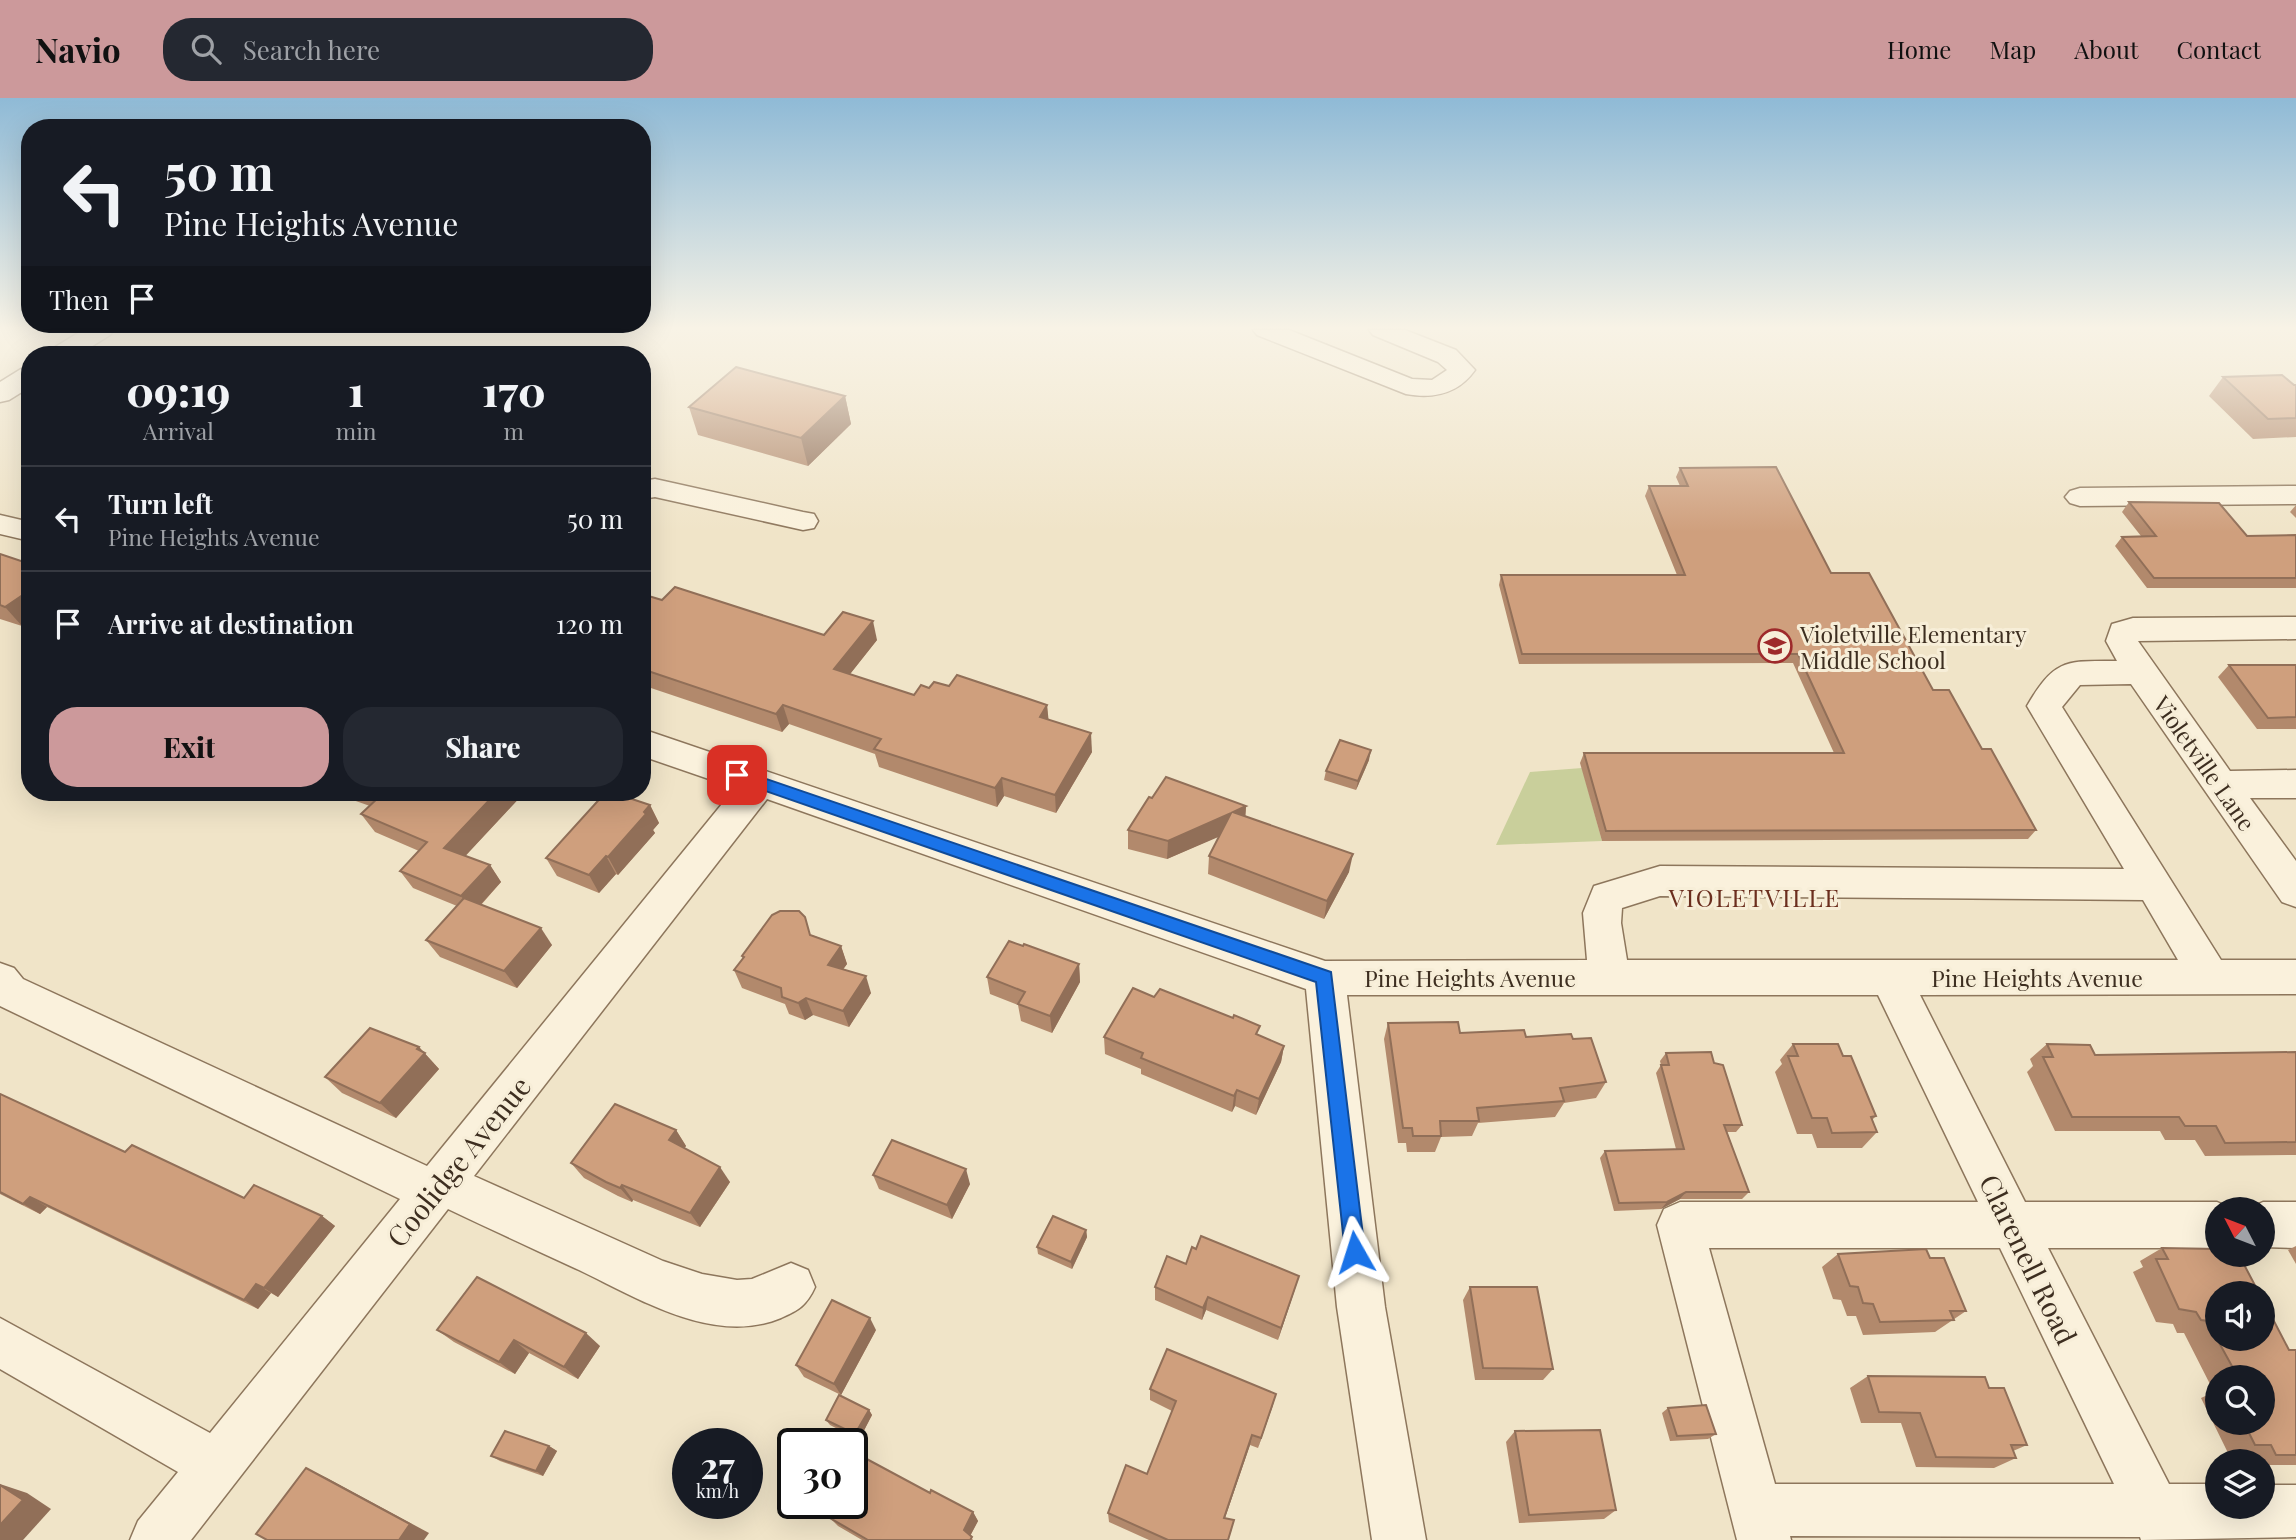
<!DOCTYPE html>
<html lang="en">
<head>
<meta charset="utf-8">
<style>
	body { margin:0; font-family:"Playfair Display",serif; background:#242831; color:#f1f3f6; height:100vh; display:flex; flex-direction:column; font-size:26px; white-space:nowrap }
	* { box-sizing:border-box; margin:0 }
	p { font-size:23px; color:#9ea1a6 }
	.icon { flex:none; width:38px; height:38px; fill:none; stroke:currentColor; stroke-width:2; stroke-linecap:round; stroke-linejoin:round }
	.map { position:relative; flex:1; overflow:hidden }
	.drawer { position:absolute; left:21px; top:248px; width:630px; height:455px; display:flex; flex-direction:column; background:#171b24; border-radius:28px; box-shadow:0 7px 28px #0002 }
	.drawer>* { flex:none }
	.guide { position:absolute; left:21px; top:21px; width:630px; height:214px; border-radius:28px; box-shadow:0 7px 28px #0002; background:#171b24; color:#f1f3f6; overflow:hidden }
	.needle { width:46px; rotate:312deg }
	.tools { position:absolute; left:2205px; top:1099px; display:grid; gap:14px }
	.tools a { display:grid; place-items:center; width:70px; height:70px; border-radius:50%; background:#171b24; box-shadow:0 7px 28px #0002; font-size:35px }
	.speed { position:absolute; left:672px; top:1330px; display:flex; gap:14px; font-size:35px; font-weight:700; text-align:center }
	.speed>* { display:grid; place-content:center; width:91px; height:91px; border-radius:50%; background:#171b24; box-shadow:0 7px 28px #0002; line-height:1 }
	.speed small { font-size:18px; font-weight:400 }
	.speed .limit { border:4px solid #111; border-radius:10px; background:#fff; color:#111 }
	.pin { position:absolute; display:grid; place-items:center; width:60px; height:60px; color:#fff; margin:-30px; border-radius:14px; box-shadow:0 4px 10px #0006 }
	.me { position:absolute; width:77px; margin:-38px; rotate:354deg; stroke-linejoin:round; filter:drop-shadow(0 0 5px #0008) }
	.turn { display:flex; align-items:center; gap:24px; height:147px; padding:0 28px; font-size:32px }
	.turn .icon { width:91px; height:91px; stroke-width:2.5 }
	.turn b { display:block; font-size:49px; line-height:60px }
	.then { display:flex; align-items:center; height:66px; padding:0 28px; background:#0003; gap:14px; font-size:26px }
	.eta { display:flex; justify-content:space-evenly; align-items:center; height:119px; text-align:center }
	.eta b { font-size:42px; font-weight:800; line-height:49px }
	.primary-button { display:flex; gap:14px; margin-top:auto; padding:14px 28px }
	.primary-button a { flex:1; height:80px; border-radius:28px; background:#cc999b; color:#111; font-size:28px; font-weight:800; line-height:80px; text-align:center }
	.primary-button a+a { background:#242831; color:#f1f3f6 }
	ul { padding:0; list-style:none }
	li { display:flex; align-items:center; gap:21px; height:105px; padding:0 28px; border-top:2px solid #363941 }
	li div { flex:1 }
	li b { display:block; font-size:26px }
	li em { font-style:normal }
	header { display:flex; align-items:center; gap:42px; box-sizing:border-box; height:98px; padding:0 35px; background:#cc999b; color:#111 }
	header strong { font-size:33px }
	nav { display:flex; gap:38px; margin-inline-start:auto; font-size:24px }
	.search { width:490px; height:63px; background:#242831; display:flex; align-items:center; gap:18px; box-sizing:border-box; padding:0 24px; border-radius:28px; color:#9ea1a6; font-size:26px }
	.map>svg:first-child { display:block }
	.green { fill:#c9cf9b }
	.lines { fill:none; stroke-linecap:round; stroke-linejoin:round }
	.minor-casing { stroke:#8d765c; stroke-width:3 }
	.minor { fill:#faf1dc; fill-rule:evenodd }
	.wall { fill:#b2896c; fill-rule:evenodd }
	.shaded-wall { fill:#916f58 }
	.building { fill:#cf9f7d; stroke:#916f58; stroke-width:2 }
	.route { fill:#1a73e8; stroke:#114b97; stroke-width:2 }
	.labels { text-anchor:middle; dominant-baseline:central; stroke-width:6; stroke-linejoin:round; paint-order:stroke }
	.poi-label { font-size:23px; fill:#3d2e20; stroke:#f7eed8; text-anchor:start }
	.street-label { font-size:23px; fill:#3d2e20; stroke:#f7eed8 }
	.neighbourhood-label { font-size:24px; letter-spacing:2px; fill:#6b2e1e; stroke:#f7eed8 }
	.near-street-label { font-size:28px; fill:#3d2e20; stroke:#f7eed8 }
</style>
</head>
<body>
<header>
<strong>Navio</strong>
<div class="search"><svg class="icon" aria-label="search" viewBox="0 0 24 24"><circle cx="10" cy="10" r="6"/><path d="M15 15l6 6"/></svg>Search here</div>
<nav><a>Home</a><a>Map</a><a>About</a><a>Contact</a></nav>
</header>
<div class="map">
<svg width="2296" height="1442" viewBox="0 0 2296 1442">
	<rect width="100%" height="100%" fill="#f0e4c8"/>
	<polygon class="green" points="1582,670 1602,743 1496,747 1530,674"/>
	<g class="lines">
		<defs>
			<g id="minor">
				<polygon points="83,232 114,232 110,237 78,257 48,257 52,251"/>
				<path d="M1253,232h36l123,49 20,1 15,-10 -9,-8 -65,-27 -4,-5h36l51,20 19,20c-17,24 -41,29 -69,24l-149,-59z"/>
				<polygon points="30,269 30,289 9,302 0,304 0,284 21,271"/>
				<polygon points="655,381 803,414 814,416 818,423 814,430 803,432 655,399 642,401 642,383"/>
				<polygon points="2296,388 2296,406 2080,408 2070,405 2065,399 2070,393 2080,390"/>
				<polygon points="0,417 30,424 30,443 0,436"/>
				<path d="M2296,519v22l-158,2 92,130 66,-1v28h-46l46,63v46l-14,-5 -151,-218 -51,1 -18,22 159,253h75v34l-376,1 105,207h192l16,7h-16v39h-169l121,236h48v23h46v-22h33v52l-155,3 -1,-3 -350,-1 1,4h-54l-80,-315 7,-16 16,-7h298l-100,-207h-531l38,312 41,233h-54l-35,-233 -31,-318 -539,-190 -293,377 189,85 39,13 35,6 15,-1 39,-16 17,7 7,17c-8,18 -16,23 -34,31 -67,28 -141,-19 -202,-48 -43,-20 -87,-40 -131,-61l-257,331h-61l8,-19 40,-49 -178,-103v-51l210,115 190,-234 -400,-193v-43l14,5 9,11 404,187 308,-378 -93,-32v-27l683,232 262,-1 -4,-47 11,-27 66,-20 464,3 -97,-163c28,-48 39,-45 90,-45l-11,-20 6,-17 21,-6zM1660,798l483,4 35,60h-551l-6,-37 1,-15zM1709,1150h291l114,236h-339z"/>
				<polygon points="2263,1104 2296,1104 2296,1150 2263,1149 2263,1111 2247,1111"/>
			</g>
		</defs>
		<use href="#minor" class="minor-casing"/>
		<use href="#minor" class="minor"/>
	</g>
	<g class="wall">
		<polygon points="2223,279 2296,287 2296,339 2253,341 2209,298"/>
		<polygon points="845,298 851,326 808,368 698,337 689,309"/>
		<polygon points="1680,370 1831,475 1933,592 1982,651 2036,732 2028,741 1602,743 1580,665 1584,655 1834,655 1793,565 1519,566 1499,487 1501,477 1677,477 1645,398 1649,388 1680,388 1676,379"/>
		<polygon points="2129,404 2247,438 2296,437 2296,490 2147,490 2115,448 2122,439 2141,438 2122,414"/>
		<polygon points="2296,407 2296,420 2290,414"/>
		<polygon points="0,456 30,466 30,522 22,528 0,521"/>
		<polygon points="642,496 662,502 824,537 877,542 850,576 914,597 929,590 949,588 1047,607 1048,622 1092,654 1056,715 1004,698 997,709 879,669 875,656 789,626 782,634 642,587"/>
		<polygon points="2229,567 2296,567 2296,631 2257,631 2218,579"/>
		<polygon points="1369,662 1356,692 1324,682 1326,673"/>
		<polygon points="333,695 524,695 465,758 490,767 501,784 481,807 552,847 517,890 440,859 426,842 457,808 413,790 400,773 419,753 375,734 361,716 370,708"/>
		<polygon points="650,707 659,725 653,732 655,735 618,777 616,776 599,795 557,778 546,760"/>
		<polygon points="1246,708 1245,718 1349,774 1324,821 1208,776 1209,758 1219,738 1167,761 1128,751 1128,732"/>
		<polygon points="812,837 841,848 847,866 843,871 871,895 849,929 813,917 805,922 789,916 785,906 742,890 734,872 743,861 742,858"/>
		<polygon points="1023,848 1079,866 1080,884 1052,935 1021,923 1018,907 990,896 987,879"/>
		<polygon points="1154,899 1259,937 1284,948 1281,964 1256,1017 1235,1008 1232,1014 1141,976 1141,971 1105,956 1104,939"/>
		<polygon points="1388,925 1460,935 1573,941 1606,984 1596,1000 1564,1005 1555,1019 1478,1025 1472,1038 1441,1039 1435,1054 1407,1054 1406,1045 1398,1045 1384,941"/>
		<polygon points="1793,946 1843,958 1876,1018 1872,1022 1877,1034 1862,1050 1817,1050 1812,1036 1797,1036 1775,974 1782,966 1780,962"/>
		<polygon points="2047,946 2095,957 2296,954 2296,1057 2205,1058 2195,1042 2165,1042 2160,1033 2055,1033 2027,974 2033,968 2030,961"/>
		<polygon points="419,949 439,971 396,1020 342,995 325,979"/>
		<polygon points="1666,955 1714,965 1742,1027 1736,1034 1727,1034 1749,1094 1742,1101 1680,1101 1661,1111 1614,1113 1600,1060 1605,1053 1676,1051 1656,975 1661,967 1660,963"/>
		<polygon points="0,996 125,1054 244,1100 322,1118 335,1128 278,1199 271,1195 258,1211 47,1109 40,1116 0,1096"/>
		<polygon points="676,1032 686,1048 684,1050 730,1084 700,1129 633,1102 632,1104 618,1098 584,1080 571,1065"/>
		<polygon points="873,1077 970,1086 952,1121 879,1091"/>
		<polygon points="1086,1132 1087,1139 1072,1171 1038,1156 1037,1149"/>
		<polygon points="2296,1148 2296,1166 2288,1152"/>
		<path d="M2162,1150l127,102h7v115h-33v-4h-16l-3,-7 -15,1 -28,-57 13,-6 -30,-59h-7l-4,-9 -17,-2 -23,-50 10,-5 -3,-6zM2217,1279h46v46h-46z"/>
		<polygon points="1838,1156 1930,1160 1966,1213 1935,1234 1863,1237 1856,1218 1847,1218 1841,1202 1833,1201 1822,1169"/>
		<polygon points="1186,1166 1295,1191 1278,1242 1206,1212 1202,1222 1155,1202 1155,1189"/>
		<polygon points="1470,1189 1553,1271 1543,1282 1475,1282 1463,1202"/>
		<polygon points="437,1232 600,1248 578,1281 529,1255 515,1276 454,1244"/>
		<polygon points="876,1232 841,1297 804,1279 796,1267"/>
		<polygon points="1868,1278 1989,1290 2027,1347 2013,1353 2016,1360 1994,1370 1916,1369 1901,1325 1861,1325 1850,1290"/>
		<polygon points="1150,1291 1273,1307 1258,1350 1250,1347 1225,1420 1232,1431 1228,1442 1149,1442 1109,1424 1108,1415 1147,1376 1172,1313 1150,1302"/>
		<polygon points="1668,1310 1716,1336 1708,1341 1670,1343 1662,1315"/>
		<polygon points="869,1312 872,1317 859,1342 830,1327 826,1322"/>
		<polygon points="1515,1333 1616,1412 1604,1421 1519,1425 1506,1344"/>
		<polygon points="549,1348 557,1353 543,1378 500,1363 491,1358"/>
		<polygon points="930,1395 973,1414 978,1423 970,1438 973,1442 862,1442 838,1428 830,1420"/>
	</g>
	<g class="shaded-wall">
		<polygon points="845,298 851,326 808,368 801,340"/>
		<polygon points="30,492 30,522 22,528 5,509"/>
		<polygon points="873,523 877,542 839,590 834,571"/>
		<polygon points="783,607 789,626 782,634 776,616"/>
		<polygon points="1047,607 1049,626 1040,619"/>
		<polygon points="1091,635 1092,654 1056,715 1055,697"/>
		<polygon points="1371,652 1369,662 1356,692 1358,683"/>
		<polygon points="1002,680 1004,698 997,709 995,690"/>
		<polygon points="496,695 524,695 457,767 444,750"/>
		<polygon points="650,707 659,725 653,732 655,735 618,777 608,759"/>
		<polygon points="1246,708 1245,727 1233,714"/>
		<polygon points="1231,715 1230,734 1167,761 1168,743"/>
		<polygon points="1353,756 1349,774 1324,821 1327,803"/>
		<polygon points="606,758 616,776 599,795 589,777"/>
		<polygon points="490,767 501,784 473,815 461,798"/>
		<polygon points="541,830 552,847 517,890 504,873"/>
		<polygon points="841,848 847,866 834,884 828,867"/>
		<polygon points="1079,866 1080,884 1052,935 1050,918"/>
		<polygon points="866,878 871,895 849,929 843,913"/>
		<polygon points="806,900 813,917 805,922 798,905"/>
		<polygon points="1284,948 1281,964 1256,1017 1259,1001"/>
		<polygon points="419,949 439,971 396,1020 380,1005"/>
		<polygon points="1237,992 1235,1008 1232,1014 1234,998"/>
		<polygon points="676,1032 686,1048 679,1058 669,1042"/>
		<polygon points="720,1069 730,1084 700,1129 690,1115"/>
		<polygon points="966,1071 970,1086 952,1121 947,1107"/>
		<polygon points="622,1087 633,1102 632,1104 620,1090"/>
		<polygon points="1686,1094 1680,1101 1661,1111 1667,1104"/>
		<polygon points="30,1099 47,1109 40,1116 23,1106"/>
		<polygon points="322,1118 335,1128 278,1199 264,1190"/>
		<polygon points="1086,1132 1087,1139 1072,1171 1071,1164"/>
		<polygon points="1299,1178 1295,1191 1278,1242 1281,1230"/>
		<polygon points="256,1186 271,1195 258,1211 244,1202"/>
		<polygon points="1208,1199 1206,1212 1202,1222 1203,1210"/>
		<polygon points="870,1220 876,1232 841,1297 834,1286"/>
		<polygon points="586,1235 600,1248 578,1281 564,1269"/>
		<polygon points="514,1242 529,1255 515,1276 499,1264"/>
		<polygon points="1276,1296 1273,1307 1258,1350 1261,1340"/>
		<polygon points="869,1312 872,1317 859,1342 855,1336"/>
		<polygon points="1252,1337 1250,1347 1222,1428 1224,1420"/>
		<polygon points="549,1348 557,1353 543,1378 536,1373"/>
		<polygon points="306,1370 327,1380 429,1435 424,1442 399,1442"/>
		<polygon points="0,1386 27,1395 51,1411 23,1442 0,1442"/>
		<polygon points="973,1414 978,1423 969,1440 964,1432"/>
	</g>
	<g class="building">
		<polygon points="736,269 845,298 801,340 689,309"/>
		<polygon points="2282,277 2294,287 2296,287 2296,320 2268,321 2223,279"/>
		<polygon points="1776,369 1831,475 1869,475 1933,592 1949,592 1982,651 1991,651 2036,732 1606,733 1584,655 1844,655 1798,556 1522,556 1501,477 1685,477 1649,388 1688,388 1680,370"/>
		<polygon points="2129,404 2219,405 2247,438 2296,437 2296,480 2154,480 2122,439 2156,438"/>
		<polygon points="0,456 30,466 30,492 5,509 0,507"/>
		<polygon points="675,489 824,537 843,514 873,523 834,571 914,597 921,587 929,590 934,584 949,588 957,577 1047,607 1040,619 1091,635 1055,697 1002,680 995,690 874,651 881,641 783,607 776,616 642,571 642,496 662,502"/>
		<polygon points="2229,567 2296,567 2296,619 2268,620"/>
		<polygon points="1340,642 1371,652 1358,683 1326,673"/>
		<polygon points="1166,679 1246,708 1233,714 1353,756 1327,803 1209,758 1231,715 1168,743 1128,732 1149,699 1152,700"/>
		<polygon points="369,695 496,695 444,750 490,767 461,798 400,773 427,744 361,716 380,698"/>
		<polygon points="605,695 614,695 650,707 644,714 646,716 608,759 606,758 589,777 546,760"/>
		<polygon points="464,800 541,830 504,873 426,842"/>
		<polygon points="780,813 799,813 805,819 810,837 841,848 828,867 866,878 843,913 806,900 798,905 782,899 781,890 734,872 744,859 742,858 772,817"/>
		<polygon points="1009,843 1023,848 1024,846 1079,866 1050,918 1018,906 1025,894 987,879"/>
		<polygon points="1133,890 1154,899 1160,891 1233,920 1234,917 1260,928 1256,936 1284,948 1259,1001 1237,992 1234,998 1141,960 1143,955 1104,939"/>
		<polygon points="1458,924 1460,935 1524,932 1526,939 1571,936 1573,941 1591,940 1606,984 1560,990 1564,1003 1477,1010 1479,1023 1440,1023 1441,1038 1413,1038 1412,1030 1403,1030 1388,925"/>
		<polygon points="370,930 419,949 417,951 425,955 380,1005 325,979"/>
		<polygon points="1793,946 1838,946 1843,958 1851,958 1876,1018 1871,1019 1877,1034 1832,1035 1827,1020 1812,1020 1788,958 1798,958"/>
		<polygon points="2047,946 2090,947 2095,957 2296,954 2296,1044 2225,1045 2216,1028 2185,1028 2179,1019 2072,1019 2043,959 2053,959"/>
		<polygon points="1711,954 1714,965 1723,967 1742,1027 1724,1027 1749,1094 1686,1094 1667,1104 1619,1105 1605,1053 1684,1051 1661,967 1669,967 1666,955"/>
		<polygon points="0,996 125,1054 132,1047 244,1100 254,1087 322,1118 264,1190 256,1186 244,1202 30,1099 23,1106 0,1094"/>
		<polygon points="615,1006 676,1032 669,1042 720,1069 690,1115 622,1087 620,1090 606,1084 571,1065"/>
		<polygon points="892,1042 966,1071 947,1107 873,1077"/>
		<polygon points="1053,1118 1086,1132 1071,1164 1037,1149"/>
		<polygon points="1201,1138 1299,1178 1281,1230 1208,1199 1203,1210 1155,1189 1167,1158 1186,1166 1192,1149 1196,1151"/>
		<polygon points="2162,1150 2217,1151 2217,1157 2239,1157 2259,1195 2217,1195 2217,1240 2208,1223 2201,1222 2196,1214 2179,1211 2156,1161 2168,1161"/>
		<polygon points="1926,1151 1930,1160 1944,1160 1966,1213 1950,1213 1954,1222 1880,1224 1873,1206 1863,1205 1858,1189 1850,1188 1838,1156"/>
		<polygon points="477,1179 586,1235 564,1269 514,1242 499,1264 437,1232"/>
		<polygon points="1470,1189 1537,1189 1553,1271 1483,1270"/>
		<polygon points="832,1202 870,1220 834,1286 796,1267"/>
		<polygon points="2263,1202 2289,1252 2296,1252 2296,1357 2276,1357 2271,1347 2255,1347 2244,1325 2263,1325 2263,1279 2238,1279 2217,1241 2263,1241"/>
		<polygon points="1167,1251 1276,1296 1261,1340 1252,1337 1224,1420 1234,1422 1228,1442 1168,1442 1108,1415 1126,1367 1147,1376 1176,1303 1150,1291"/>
		<polygon points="1868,1278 1985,1279 1989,1290 2004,1290 2027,1347 2011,1347 2016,1360 1936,1359 1920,1315 1879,1314"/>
		<polygon points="839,1297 869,1312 855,1336 826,1322"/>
		<polygon points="1706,1307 1716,1336 1677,1338 1668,1310"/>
		<polygon points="1600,1332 1616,1412 1529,1417 1515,1333"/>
		<polygon points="505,1333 549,1348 536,1373 491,1358"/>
		<polygon points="863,1359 930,1395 931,1392 973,1414 964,1432 972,1439 970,1442 868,1442 830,1420 838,1405 852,1405 852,1379"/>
		<polygon points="306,1370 410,1426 399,1442 267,1442 256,1436"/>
		<polygon points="0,1387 23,1402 0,1427"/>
	</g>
	<linearGradient id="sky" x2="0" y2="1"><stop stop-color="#8fbad6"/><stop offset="0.53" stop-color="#f8f3e6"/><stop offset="1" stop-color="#f8f3e6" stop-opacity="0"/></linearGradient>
	<rect width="2296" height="434" fill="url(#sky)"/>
	<polygon class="route" points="737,671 1331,874 1365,1154 1362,1161 1355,1164 1348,1161 1345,1154 1316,884 731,681 729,677 731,672"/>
	<defs>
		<symbol id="school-ring" viewBox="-11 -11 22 22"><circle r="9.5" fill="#f7eed8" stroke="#9e2a2b" stroke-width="1.5"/><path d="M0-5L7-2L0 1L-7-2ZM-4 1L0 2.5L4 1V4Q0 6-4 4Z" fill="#9e2a2b"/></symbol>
	</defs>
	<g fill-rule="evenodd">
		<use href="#school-ring" x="1756" y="529" width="38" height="38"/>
	</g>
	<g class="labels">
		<g class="poi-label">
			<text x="1800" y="535">Violetville Elementary<tspan x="1800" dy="26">Middle School</tspan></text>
		</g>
		<g class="street-label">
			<text transform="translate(2205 665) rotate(55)">Violetville Lane</text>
			<text x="1470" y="879">Pine Heights Avenue</text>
			<text x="2037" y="879">Pine Heights Avenue</text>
		</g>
		<g class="neighbourhood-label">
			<text x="1755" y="799">VIOLETVILLE</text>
		</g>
		<g class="near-street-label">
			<text transform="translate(458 1063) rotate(-51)">Coolidge Avenue</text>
			<text transform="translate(2029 1161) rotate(64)">Clarenell Road</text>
		</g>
	</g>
</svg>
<div class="tools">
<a><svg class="needle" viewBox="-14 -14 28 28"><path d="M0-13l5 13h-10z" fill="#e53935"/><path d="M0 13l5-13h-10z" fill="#9ea1a6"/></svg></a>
<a><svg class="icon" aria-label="sound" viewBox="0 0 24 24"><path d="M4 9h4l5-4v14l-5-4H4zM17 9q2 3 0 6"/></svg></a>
<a><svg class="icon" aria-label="search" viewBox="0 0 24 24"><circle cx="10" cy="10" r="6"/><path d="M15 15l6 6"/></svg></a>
<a><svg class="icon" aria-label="layers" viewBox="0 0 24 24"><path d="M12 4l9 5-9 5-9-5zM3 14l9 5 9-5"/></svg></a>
</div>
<div class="speed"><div>27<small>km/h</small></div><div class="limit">30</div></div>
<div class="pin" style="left:737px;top:677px;background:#d93025"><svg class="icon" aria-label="arrive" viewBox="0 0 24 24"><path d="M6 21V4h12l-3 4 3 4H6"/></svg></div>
<svg class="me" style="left:1355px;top:1154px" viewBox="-20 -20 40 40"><path d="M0-17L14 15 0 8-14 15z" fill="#1a73e8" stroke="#fff" stroke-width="4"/></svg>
<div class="guide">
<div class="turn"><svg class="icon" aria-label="left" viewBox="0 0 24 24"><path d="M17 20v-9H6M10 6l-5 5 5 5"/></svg><div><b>50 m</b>Pine Heights Avenue</div></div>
<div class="then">Then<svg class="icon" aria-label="arrive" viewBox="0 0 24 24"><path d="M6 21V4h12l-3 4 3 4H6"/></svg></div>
</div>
<section class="drawer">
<div class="eta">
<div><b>09:19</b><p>Arrival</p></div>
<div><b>1</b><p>min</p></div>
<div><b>170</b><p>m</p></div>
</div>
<ul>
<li><svg class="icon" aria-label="left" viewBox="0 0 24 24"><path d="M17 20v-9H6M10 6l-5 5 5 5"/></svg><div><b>Turn left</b><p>Pine Heights Avenue</p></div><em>50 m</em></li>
<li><svg class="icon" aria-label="arrive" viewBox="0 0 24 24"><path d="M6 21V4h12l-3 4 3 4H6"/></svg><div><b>Arrive at destination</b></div><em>120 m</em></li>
</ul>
<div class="primary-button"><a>Exit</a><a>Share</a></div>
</section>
</div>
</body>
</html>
